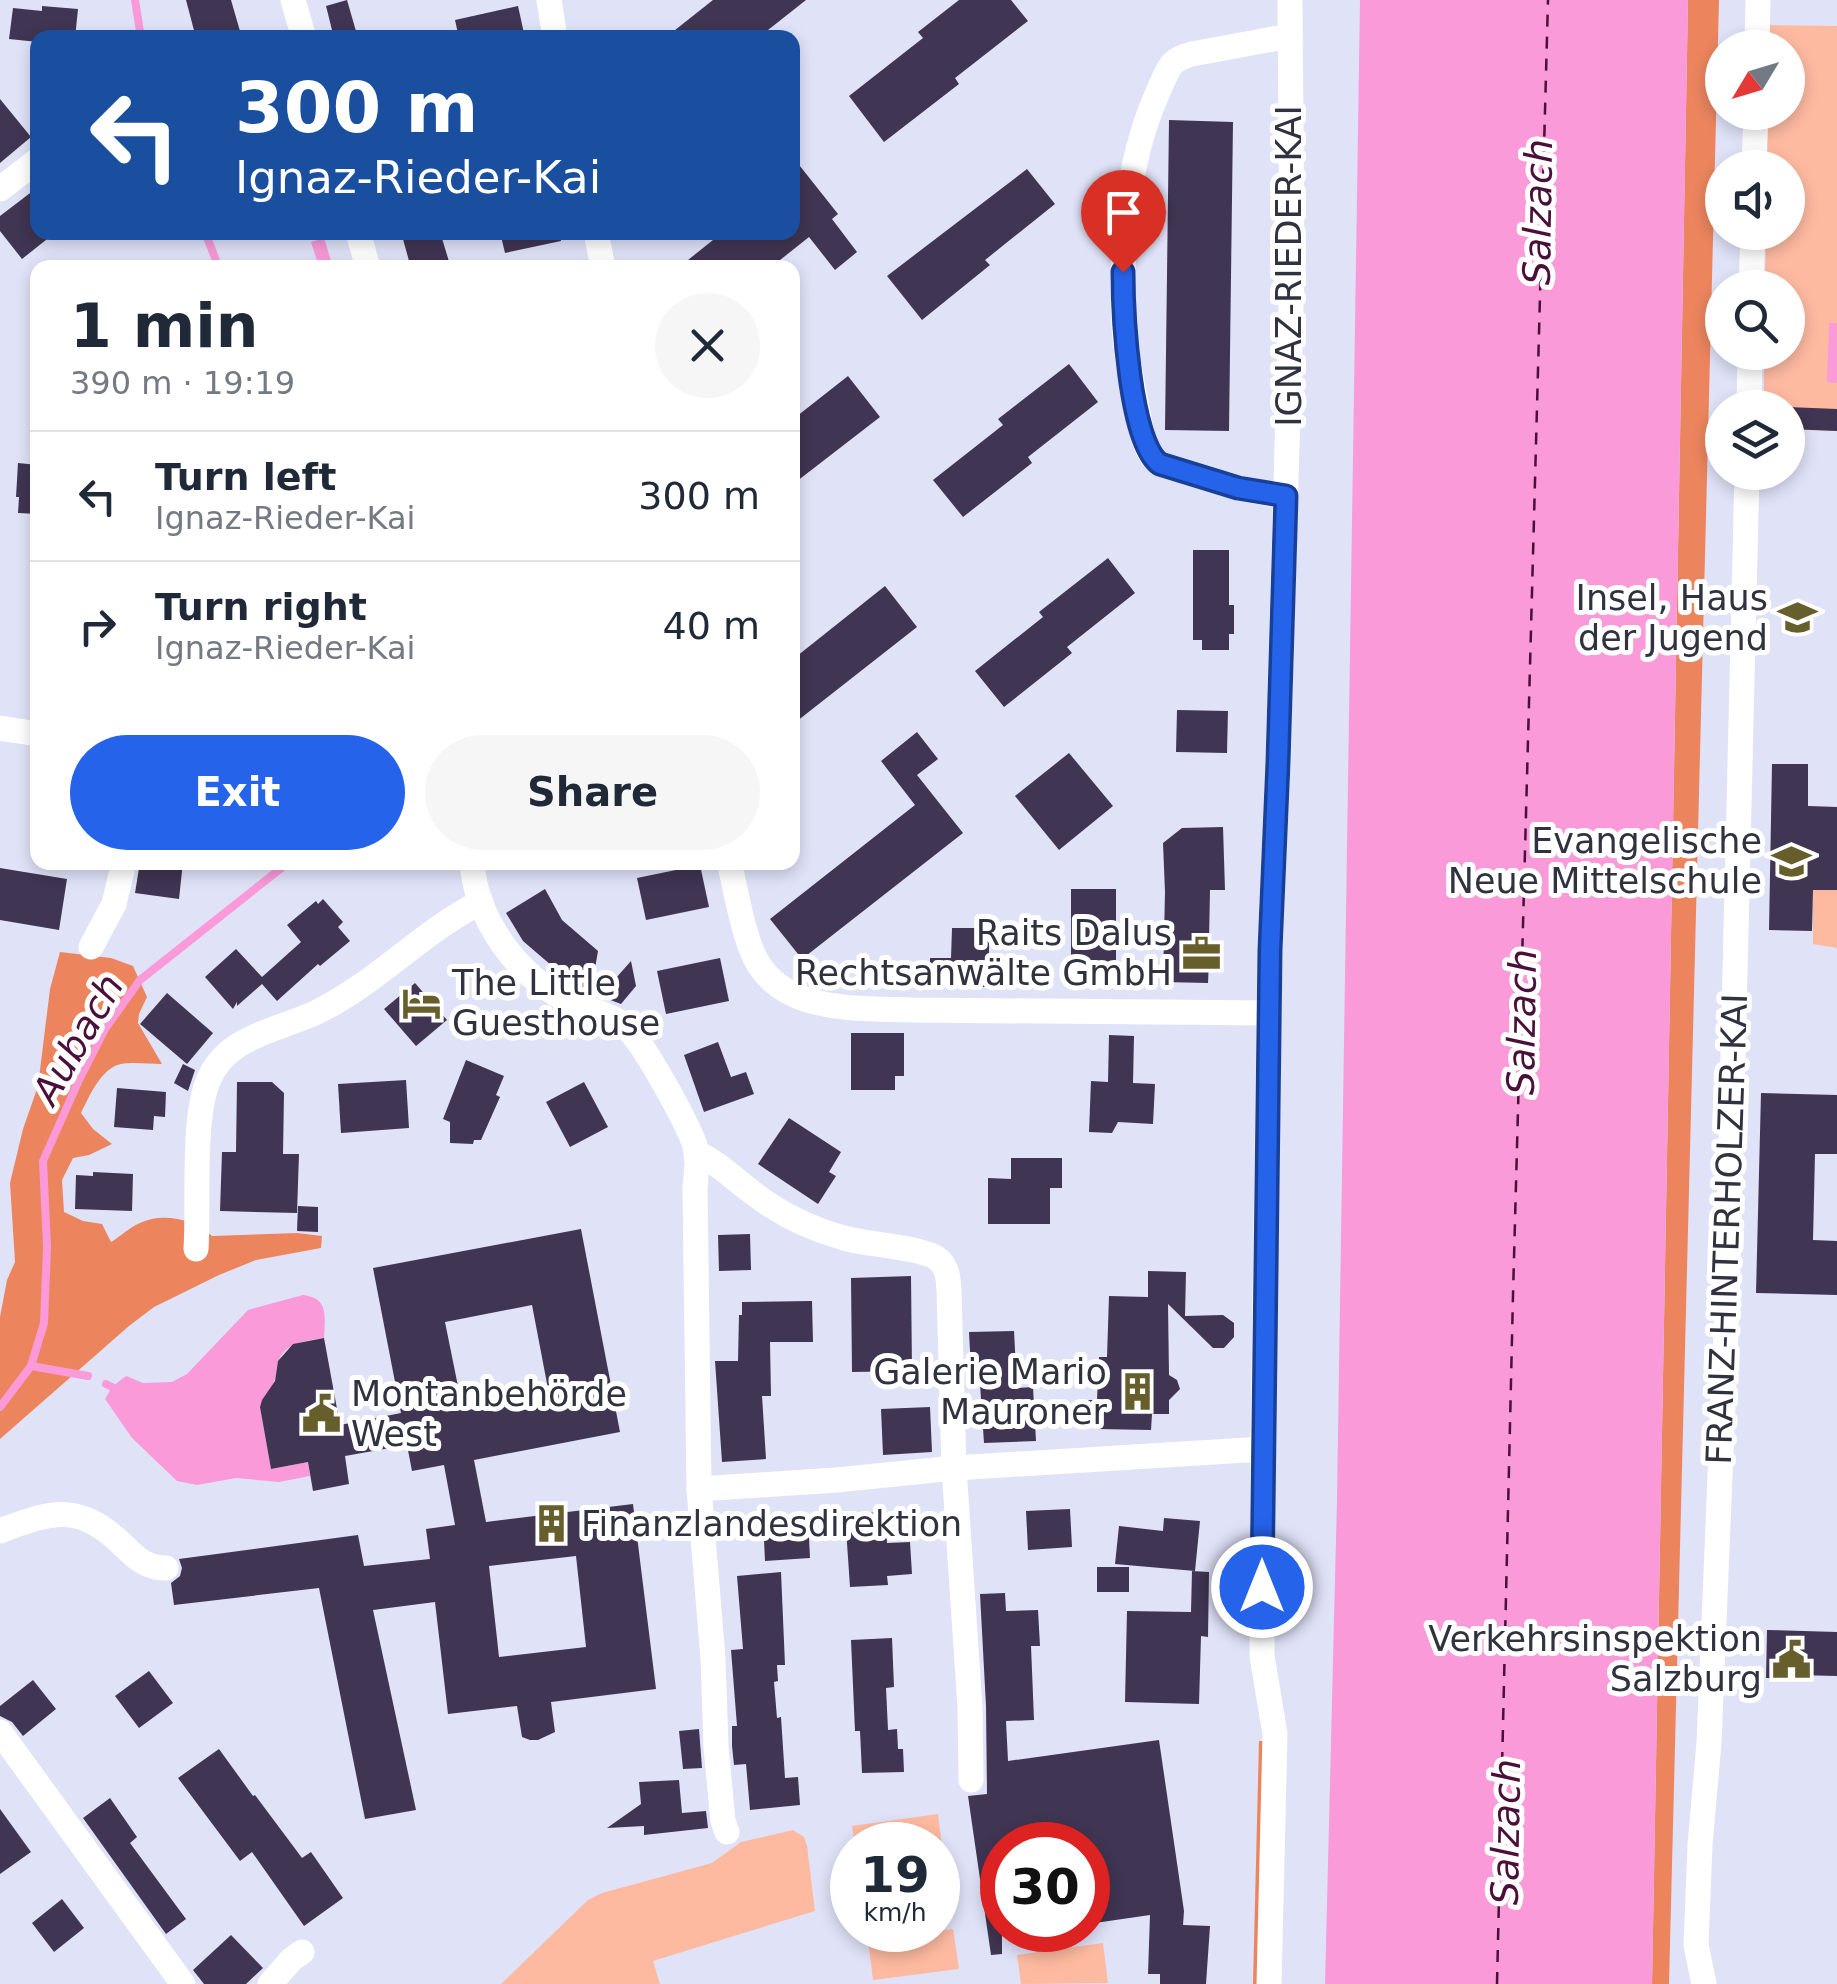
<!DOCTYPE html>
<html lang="en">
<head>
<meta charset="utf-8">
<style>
	body { margin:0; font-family:"DejaVu Sans",sans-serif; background:#f6f6f7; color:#1f2937; height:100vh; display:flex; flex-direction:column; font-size:38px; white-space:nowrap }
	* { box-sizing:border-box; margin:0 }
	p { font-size:32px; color:#747a83 }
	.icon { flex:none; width:55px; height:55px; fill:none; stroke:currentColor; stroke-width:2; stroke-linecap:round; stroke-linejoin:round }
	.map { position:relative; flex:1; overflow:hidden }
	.side { position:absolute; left:30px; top:260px; width:770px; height:610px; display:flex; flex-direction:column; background:#fff; border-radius:20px; box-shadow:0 5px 15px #0003 }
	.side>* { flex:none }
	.banner { position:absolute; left:30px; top:30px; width:770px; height:210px; border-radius:20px; box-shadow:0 5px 15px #0003; background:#1a4fa0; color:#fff; overflow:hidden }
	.needle { width:65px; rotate:232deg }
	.fabs { position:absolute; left:1705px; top:30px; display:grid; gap:20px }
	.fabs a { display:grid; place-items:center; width:100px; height:100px; border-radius:50%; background:#fff; box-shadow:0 5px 15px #0003; font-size:50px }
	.speed { position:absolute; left:830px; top:1822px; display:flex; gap:20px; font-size:50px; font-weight:700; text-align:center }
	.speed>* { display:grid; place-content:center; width:130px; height:130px; border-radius:50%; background:#fff; box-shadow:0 5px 15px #0003; line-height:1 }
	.speed small { font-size:25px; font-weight:400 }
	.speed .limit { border:15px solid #d22; background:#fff; color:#111 }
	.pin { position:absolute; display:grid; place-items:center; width:85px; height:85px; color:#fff; margin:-102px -42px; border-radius:50% 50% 50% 0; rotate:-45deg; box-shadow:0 0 10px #0007 }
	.pin .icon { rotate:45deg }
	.me { position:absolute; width:110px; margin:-55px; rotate:0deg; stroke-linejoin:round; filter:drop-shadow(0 0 8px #0008) }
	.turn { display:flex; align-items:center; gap:35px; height:210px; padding:0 40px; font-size:45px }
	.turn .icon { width:130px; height:130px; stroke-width:2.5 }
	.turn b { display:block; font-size:70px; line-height:85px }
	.round { display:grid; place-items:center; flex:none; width:105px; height:105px; border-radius:52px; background:#f6f6f7 }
	.headline { display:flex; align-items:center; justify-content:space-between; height:170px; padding:0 40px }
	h1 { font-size:60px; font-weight:800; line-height:75px }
	.primary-button { display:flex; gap:20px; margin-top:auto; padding:20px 40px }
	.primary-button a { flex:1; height:115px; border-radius:60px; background:#2563eb; color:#fff; font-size:40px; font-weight:800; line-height:115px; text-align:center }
	.primary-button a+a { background:#f6f6f7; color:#1f2937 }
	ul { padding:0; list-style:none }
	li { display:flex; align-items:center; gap:30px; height:130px; padding:0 40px; border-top:2px solid #e0e1e3 }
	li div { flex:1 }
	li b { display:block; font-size:38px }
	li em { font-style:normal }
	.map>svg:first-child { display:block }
	.green { fill:#febaa1 }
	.forest { fill:#ec855e }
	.water { fill:#fa9ad9 }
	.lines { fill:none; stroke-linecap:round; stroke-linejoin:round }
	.stream { stroke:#fa9ad9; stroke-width:8 }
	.ferry { stroke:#4a103a; stroke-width:2.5; stroke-dasharray:12 10; stroke-linecap:butt }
	.building { fill:#403552; fill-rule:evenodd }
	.street { stroke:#fff; stroke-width:25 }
	.route-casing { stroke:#184099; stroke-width:25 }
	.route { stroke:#2563eb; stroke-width:18 }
	.labels { text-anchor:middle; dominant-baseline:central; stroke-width:10; stroke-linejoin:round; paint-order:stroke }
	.street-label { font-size:35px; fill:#313240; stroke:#fff }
	.poi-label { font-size:35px; fill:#313240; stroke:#fff; text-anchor:end }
	.water-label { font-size:38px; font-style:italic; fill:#4a103a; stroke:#fff }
</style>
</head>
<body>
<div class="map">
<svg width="1837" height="1984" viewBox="0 0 1837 1984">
	<rect width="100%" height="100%" fill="#e0e2f8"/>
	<g class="green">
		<polygon points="1768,25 1837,26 1837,431 1806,430 1806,408 1764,406 1764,353 1788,352 1788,288 1765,287 1766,233 1788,232 1788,168 1767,167 1767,113 1788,112 1788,48 1768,47"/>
		<polygon points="1813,890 1837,890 1837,948 1813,944"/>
		<polygon points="938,1814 943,1854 938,1855 938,1845 855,1845 852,1826"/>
		<polygon points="793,1830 804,1837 807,1846 815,1911 653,1961 660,1984 501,1984 588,1900 602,1893 712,1863 741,1842"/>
		<polygon points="946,1872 951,1911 938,1913 938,1873"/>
		<polygon points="953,1929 959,1969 873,1980 868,1940"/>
		<polygon points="1103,1943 1108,1983 1021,1984 1017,1955"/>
	</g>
	<g class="forest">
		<polygon points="1688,0 1719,0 1669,1984 1652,1984"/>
		<path d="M60,952l51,6 22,8 14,31 -8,17 -1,9 24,41c-13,0 -29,-2 -41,0 -20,4 -32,33 -40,49l12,16 19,15 -23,11 -16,3 -11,22 2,32 19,9 19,3 9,18c10,-6 19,-15 29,-19 22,-11 55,-4 72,13l85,-3 25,3 -1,12 -65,12 -37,15 -65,32 -25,19 -129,113v-122l7,-37 8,-18 -5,-79 13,-54 15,-43 12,-97z"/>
		<polygon points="1259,1741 1271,1741 1263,1984 1253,1984"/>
	</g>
	<g class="water">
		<polygon points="1360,0 1688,0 1652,1984 1325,1984 1337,1499"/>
		<polygon points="324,238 333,267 319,267 311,242"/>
		<polygon points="1829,323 1837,323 1837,383 1827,382"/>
		<path d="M303,1295c26,3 22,21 21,43 -18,3 -40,4 -46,25 -2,5 -1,11 -3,16 -3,10 -12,17 -15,28l11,62 37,-7 2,14 -31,6 -43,-4 -39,7 -20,-4 -45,-43 -27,-39 7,-12 14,-11 17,7 29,-1 15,-8 61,-64z"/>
	</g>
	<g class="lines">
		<g class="stream">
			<polyline points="135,0 141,38"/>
			<polyline points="205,232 219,268"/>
			<polyline points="31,1366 88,1376"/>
			<polyline points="106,1384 112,1387"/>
			<polyline points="0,1407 31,1366 44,1323 47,1247 43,1161 79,1080 105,1029 140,980 289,862"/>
		</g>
		<polyline class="ferry" points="1497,1984 1513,1295 1548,0"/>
	</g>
	<g class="building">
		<polygon points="186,0 231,0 242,38 196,38"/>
		<polygon points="347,0 358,38 334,38 326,6"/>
		<polygon points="713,0 806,0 758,38 665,38"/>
		<polygon points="959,0 1011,0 1028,21 955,78 959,84 884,142 849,96 923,38 918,32"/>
		<polygon points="42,6 78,9 75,38 38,38 38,42 9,39 13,8 42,11"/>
		<polygon points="518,6 525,38 459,38 455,20"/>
		<polygon points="0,99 31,137 0,163"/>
		<polygon points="1169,120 1233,122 1229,431 1165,430"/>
		<polygon points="792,156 838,214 832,219 857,252 835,270 809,237 770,268 678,268 723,232 792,232"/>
		<polygon points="1027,169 1055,204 985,260 990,265 922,320 887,276"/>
		<polygon points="38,187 38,232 56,232 22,259 0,231 0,216"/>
		<polygon points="401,232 440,232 451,268 411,268"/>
		<polygon points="500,232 560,232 561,241 505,253"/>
		<polygon points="1069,364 1098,402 1028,457 1032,463 963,517 933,480 1003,425 998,419"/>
		<polygon points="848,376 880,417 792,485 792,420"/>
		<polygon points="1788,407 1837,409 1837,431 1788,429"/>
		<polygon points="18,463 38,465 38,514 18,513 19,497 16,497"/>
		<polygon points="1193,550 1229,550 1229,605 1234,605 1234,634 1229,634 1229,650 1202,650 1202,640 1193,640"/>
		<polygon points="1108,558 1135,593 1067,647 1072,653 1004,707 975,671 1043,617 1039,612"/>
		<polygon points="885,586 917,627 792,725 792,660"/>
		<polygon points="1177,710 1228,711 1227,753 1176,752"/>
		<polygon points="917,732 938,759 917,775 963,833 802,959 770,919 915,805 881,761"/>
		<polygon points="1069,753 1113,806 1059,850 1015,796"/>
		<polygon points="1772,764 1808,764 1808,806 1837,807 1837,890 1813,890 1812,931 1769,930"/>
		<polygon points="1223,827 1225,890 1210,890 1209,940 1215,951 1209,961 1208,983 1163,982 1165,892 1163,843 1182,828"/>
		<polygon points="140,862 183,862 179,899 135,893"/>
		<polygon points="700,865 709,907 646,920 637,878"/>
		<polygon points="0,868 67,879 59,930 0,920"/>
		<polygon points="545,889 562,920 598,951 591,992 573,984 523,941 506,913"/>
		<polygon points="1071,889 1116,889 1116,983 1082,984 1082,975 1071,976"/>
		<polygon points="323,899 343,922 338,927 350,941 320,966 318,964 277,1001 262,984 237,1006 237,1002 233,1009 205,977 236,949 262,977 301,942 287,925 316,901 318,904"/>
		<polygon points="952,928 989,928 989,987 951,987 951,983 930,982 930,958 951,958"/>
		<polygon points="720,958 729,1001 666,1014 657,971"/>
		<polygon points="631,961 636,986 621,1004 600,996"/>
		<polygon points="415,983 447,1020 416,1046 384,1009"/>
		<polygon points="167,993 213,1033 187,1064 140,1024"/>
		<polygon points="851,1033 904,1033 904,1076 895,1076 895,1090 851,1090"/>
		<polygon points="1109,1035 1134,1036 1133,1083 1155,1084 1153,1124 1118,1122 1112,1133 1089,1132 1091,1081 1108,1082"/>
		<polygon points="718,1042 731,1077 746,1072 754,1094 704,1112 684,1055"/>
		<polygon points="466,1060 504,1076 496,1095 500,1097 481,1140 474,1140 473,1144 450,1143 450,1122 443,1119"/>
		<polygon points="183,1064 195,1070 188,1091 174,1083"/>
		<polygon points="406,1080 409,1128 341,1133 338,1084"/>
		<polygon points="237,1082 272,1082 284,1093 283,1154 299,1154 297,1213 220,1211 222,1152 236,1152"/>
		<polygon points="584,1082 608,1127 570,1147 546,1102"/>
		<polygon points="117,1088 166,1092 165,1117 154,1116 153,1130 114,1127"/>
		<polygon points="1761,1093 1837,1095 1837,1154 1815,1154 1813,1240 1837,1241 1837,1295 1756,1293"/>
		<polygon points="789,1118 841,1152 829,1172 836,1176 818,1204 758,1164"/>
		<polygon points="1011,1158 1062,1158 1062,1188 1050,1188 1050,1224 988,1224 988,1178 1011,1179"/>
		<polygon points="93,1172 133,1174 132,1211 75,1209 76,1175 93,1176"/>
		<polygon points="298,1206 318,1207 318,1232 297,1231"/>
		<path d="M581,1229l39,203 -146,28 12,62 147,-18 23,185 -105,13 4,30 -17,8h-8l-8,-3 -5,-31 -69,8 -13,-112 -62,8 43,200 -51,9 -46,-231 -145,17 -3,-22 9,-7 2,-8 -3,-9 179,-24 6,31 66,-7 -4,-30 29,-4 -11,-60 -32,6 -5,-26 -62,11 4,28 -36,7 -5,-29 -37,7 -11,-62 2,-7 13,-19 3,-20 15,-17 31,-6 16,87 61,-12 -28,-145zM532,1305l17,89 -86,17 -18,-89zM576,1556l10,91 -87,10 -10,-91z"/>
		<polygon points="750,1234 751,1270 719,1271 718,1235"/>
		<polygon points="1148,1271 1186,1272 1185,1316 1223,1315 1234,1323 1234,1337 1224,1348 1213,1348 1168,1304 1169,1375 1177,1380 1180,1389 1169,1400 1169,1414 1152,1414 1151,1430 1097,1429 1098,1426 1081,1426 1081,1400 1097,1400 1099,1357 1107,1357 1109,1296 1148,1297"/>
		<polygon points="911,1276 912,1371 852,1372 851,1278"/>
		<polygon points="812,1301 813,1342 770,1342 771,1396 762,1396 766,1459 722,1462 715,1361 738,1361 739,1315 742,1315 742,1302"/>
		<polygon points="1014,1331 1017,1388 1033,1387 1036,1441 984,1443 979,1369 971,1370 969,1332"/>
		<polygon points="930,1407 932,1452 883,1455 881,1409"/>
		<polygon points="1070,1509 1072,1547 1028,1550 1026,1511"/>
		<polygon points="885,1512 887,1543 910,1542 912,1574 887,1576 888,1585 850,1587 845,1514"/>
		<polygon points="808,1516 810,1558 765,1561 763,1519"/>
		<polygon points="1164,1518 1200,1521 1195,1571 1115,1564 1119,1526 1163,1531"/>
		<rect x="1097" y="1567" width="32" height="25"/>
		<polygon points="1192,1571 1209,1572 1208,1637 1201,1636 1199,1704 1125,1702 1127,1611 1191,1612"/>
		<polygon points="781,1572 785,1665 777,1665 778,1681 774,1682 777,1718 781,1717 785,1778 798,1777 800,1805 750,1810 746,1764 734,1765 732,1746 732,1726 737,1726 731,1650 743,1649 737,1576"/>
		<polygon points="1005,1593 1006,1611 1038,1610 1040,1646 1031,1646 1034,1720 1006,1721 1008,1761 1159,1740 1184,1911 1183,1925 1210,1926 1206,1984 1160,1984 1160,1974 1148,1974 1150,1915 1088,1924 1088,1845 1002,1845 1002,1954 991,1955 968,1796 987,1794 986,1706 980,1594"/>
		<polygon points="1767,1630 1837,1632 1837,1676 1796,1675 1796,1679 1766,1678"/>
		<polygon points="892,1638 894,1687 886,1688 888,1730 897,1729 898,1749 903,1749 904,1772 862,1773 860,1731 855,1731 851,1640"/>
		<polygon points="149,1671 173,1703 139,1728 115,1696"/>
		<polygon points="33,1680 56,1709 23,1736 12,1722 0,1716 0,1706"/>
		<polygon points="699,1729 702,1768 683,1769 679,1731"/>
		<polygon points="219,1749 253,1796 255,1795 302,1858 311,1852 343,1898 304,1926 252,1852 240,1861 178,1778"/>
		<polygon points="679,1780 682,1813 706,1811 708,1828 644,1835 644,1826 607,1828 641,1804 639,1782"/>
		<polygon points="110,1798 137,1837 130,1843 186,1919 166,1934 83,1818"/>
		<polygon points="0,1809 31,1852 0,1874"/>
		<polygon points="62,1899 84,1928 54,1952 32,1923"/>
		<polygon points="231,1935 263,1968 246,1984 204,1984 193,1970"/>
	</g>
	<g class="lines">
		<g class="street">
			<polyline points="293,0 304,38"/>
			<polyline points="549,0 555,38"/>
			<polyline points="1757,48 1758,0"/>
			<polyline points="1754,168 1756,112"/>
			<polyline points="0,189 38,160"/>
			<polyline points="358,232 368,268"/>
			<polyline points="596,232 603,268"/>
			<polyline points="1751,288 1753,232"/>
			<polyline points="1749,408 1750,352"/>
			<path d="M1286,497l-47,-9 -79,-24c-18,-12 -20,-42 -24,-62 -5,-25 -11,-51 -12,-76 -4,-78 2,-163 34,-234 4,-9 8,-20 14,-28 6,-6 13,-8 20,-10l97,-18"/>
			<polyline points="0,728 38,734"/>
			<path d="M472,862c4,58 46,115 97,139 18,9 40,12 56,25 19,17 60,93 70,119l2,19 -2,24 4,301 14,169 3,89 7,74 4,11"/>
			<path d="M729,862c7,28 11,57 21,84 23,68 103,62 162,64l357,3"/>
			<polyline points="91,947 114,904 124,862"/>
			<path d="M697,1153c22,10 37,26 56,40 27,21 58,36 91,45 22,7 84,9 96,23 8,8 8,18 9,29l5,178 16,239 1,73"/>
			<path d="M196,1249c3,-46 -4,-128 12,-168 18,-45 68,-50 107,-68 61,-29 106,-81 166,-111"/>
			<polyline points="699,1489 837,1480 954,1468 1263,1449"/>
			<path d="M0,1531c54,-21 80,-28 125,16 12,12 22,21 41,21"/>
			<polyline points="0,1732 183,1984"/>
			<polyline points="270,1984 292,1959 302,1952"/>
			<polyline points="1269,1984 1275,1734 1262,1656 1263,1435 1270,950 1278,762 1292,272 1290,0"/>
			<polyline points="1704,1984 1696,1945 1700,1845 1709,1743 1727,1306 1747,472"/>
		</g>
	</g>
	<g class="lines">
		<defs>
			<path id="route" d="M1123,272c0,40 6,170 37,192l78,24 48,8 -8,266 -8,188 -8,637"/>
		</defs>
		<use href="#route" class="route-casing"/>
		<use href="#route" class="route"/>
	</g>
	<defs>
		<symbol id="school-bare" viewBox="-9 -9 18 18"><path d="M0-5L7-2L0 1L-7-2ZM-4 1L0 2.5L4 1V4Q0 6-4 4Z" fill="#665e2b" stroke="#fff" stroke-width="2.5" paint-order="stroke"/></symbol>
		<symbol id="office-bare" viewBox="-9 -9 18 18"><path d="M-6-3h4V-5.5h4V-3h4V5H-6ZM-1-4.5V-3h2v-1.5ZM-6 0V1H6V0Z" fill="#665e2b" stroke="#fff" stroke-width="2.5" paint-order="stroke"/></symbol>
		<symbol id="hotel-bare" viewBox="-9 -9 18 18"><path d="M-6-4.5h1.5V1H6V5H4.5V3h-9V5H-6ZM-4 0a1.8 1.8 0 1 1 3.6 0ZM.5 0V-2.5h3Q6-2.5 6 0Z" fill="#665e2b" stroke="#fff" stroke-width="2.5" paint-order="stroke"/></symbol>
		<symbol id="building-bare" viewBox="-9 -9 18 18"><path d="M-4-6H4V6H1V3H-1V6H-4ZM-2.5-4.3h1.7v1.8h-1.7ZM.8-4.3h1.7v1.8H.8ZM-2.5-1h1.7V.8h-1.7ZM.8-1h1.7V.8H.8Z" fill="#665e2b" stroke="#fff" stroke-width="2.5" paint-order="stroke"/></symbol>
		<symbol id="civic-bare" viewBox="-9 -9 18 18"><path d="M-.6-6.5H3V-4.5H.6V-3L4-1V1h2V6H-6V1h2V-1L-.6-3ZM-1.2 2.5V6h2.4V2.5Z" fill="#665e2b" stroke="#fff" stroke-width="2.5" paint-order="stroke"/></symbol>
	</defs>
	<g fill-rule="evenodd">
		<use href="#school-bare" x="1770" y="590" width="55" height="55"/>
		<use href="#school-bare" x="1764" y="834" width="55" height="55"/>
		<use href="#office-bare" x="1174" y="926" width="55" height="55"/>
		<use href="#hotel-bare" x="394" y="976" width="55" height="55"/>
		<use href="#building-bare" x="1110" y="1364" width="55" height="55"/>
		<use href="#civic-bare" x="294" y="1386" width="55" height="55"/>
		<use href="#building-bare" x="524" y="1496" width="55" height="55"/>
		<use href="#civic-bare" x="1764" y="1632" width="55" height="55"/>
	</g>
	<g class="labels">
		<g class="street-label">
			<text transform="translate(1289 266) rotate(-90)">IGNAZ-RIEDER-KAI</text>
			<text transform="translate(1727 1229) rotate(-88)">FRANZ-HINTERHOLZER-KAI</text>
		</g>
		<g class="poi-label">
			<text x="1768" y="598">Insel, Haus<tspan x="1768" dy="40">der Jugend</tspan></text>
			<text x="1762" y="841">Evangelische<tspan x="1762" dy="40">Neue Mittelschule</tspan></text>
			<text x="1172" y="933">Raits Dalus<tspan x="1172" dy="40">Rechtsanwälte GmbH</tspan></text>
			<text x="452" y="983" text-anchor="start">The Little<tspan x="452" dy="40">Guesthouse</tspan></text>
			<text x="1107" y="1372">Galerie Mario<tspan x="1107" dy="40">Mauroner</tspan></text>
			<text x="351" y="1394" text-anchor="start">Montanbehörde<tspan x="351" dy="40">West</tspan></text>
			<text x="581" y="1524" text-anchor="start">Finanzlandesdirektion</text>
			<text x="1762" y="1639">Verkehrsinspektion<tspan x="1762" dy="40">Salzburg</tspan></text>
		</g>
		<g class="water-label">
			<text transform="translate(1538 212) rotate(-89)">Salzach</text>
			<text transform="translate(1522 1022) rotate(-89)">Salzach</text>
			<text transform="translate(78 1039) rotate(-60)">Aubach</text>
			<text transform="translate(1506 1832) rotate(-89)">Salzach</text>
		</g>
	</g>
</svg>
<div class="fabs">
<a><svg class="needle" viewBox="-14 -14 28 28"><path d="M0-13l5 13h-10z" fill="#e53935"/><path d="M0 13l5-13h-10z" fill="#747a83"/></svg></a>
<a><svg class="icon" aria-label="sound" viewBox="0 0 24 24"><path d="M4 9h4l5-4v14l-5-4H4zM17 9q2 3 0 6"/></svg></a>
<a><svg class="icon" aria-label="search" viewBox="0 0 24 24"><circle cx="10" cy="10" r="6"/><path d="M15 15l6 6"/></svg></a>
<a><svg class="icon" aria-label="layers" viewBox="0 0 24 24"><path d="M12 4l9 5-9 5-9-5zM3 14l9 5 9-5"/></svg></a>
</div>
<div class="speed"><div>19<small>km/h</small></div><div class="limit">30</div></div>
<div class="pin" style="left:1123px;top:272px;background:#d93025"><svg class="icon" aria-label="arrive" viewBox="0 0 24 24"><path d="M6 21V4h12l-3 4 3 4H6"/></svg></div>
<svg class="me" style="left:1262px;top:1587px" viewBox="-20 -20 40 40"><circle r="17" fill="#2563eb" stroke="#fff" stroke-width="3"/><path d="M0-11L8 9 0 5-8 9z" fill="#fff"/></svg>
<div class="banner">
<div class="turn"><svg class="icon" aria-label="left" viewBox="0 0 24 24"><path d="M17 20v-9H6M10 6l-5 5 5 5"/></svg><div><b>300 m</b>Ignaz-Rieder-Kai</div></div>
</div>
<section class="side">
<div class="headline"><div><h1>1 min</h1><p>390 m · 19:19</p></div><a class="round"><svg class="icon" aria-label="close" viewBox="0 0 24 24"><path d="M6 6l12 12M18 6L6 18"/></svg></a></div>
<ul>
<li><svg class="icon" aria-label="left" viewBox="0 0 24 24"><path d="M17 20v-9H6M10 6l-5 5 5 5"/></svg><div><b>Turn left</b><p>Ignaz-Rieder-Kai</p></div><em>300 m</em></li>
<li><svg class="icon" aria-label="right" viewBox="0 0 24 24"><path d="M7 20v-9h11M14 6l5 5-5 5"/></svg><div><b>Turn right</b><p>Ignaz-Rieder-Kai</p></div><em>40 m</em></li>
</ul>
<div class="primary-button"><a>Exit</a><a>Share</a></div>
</section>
</div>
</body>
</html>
